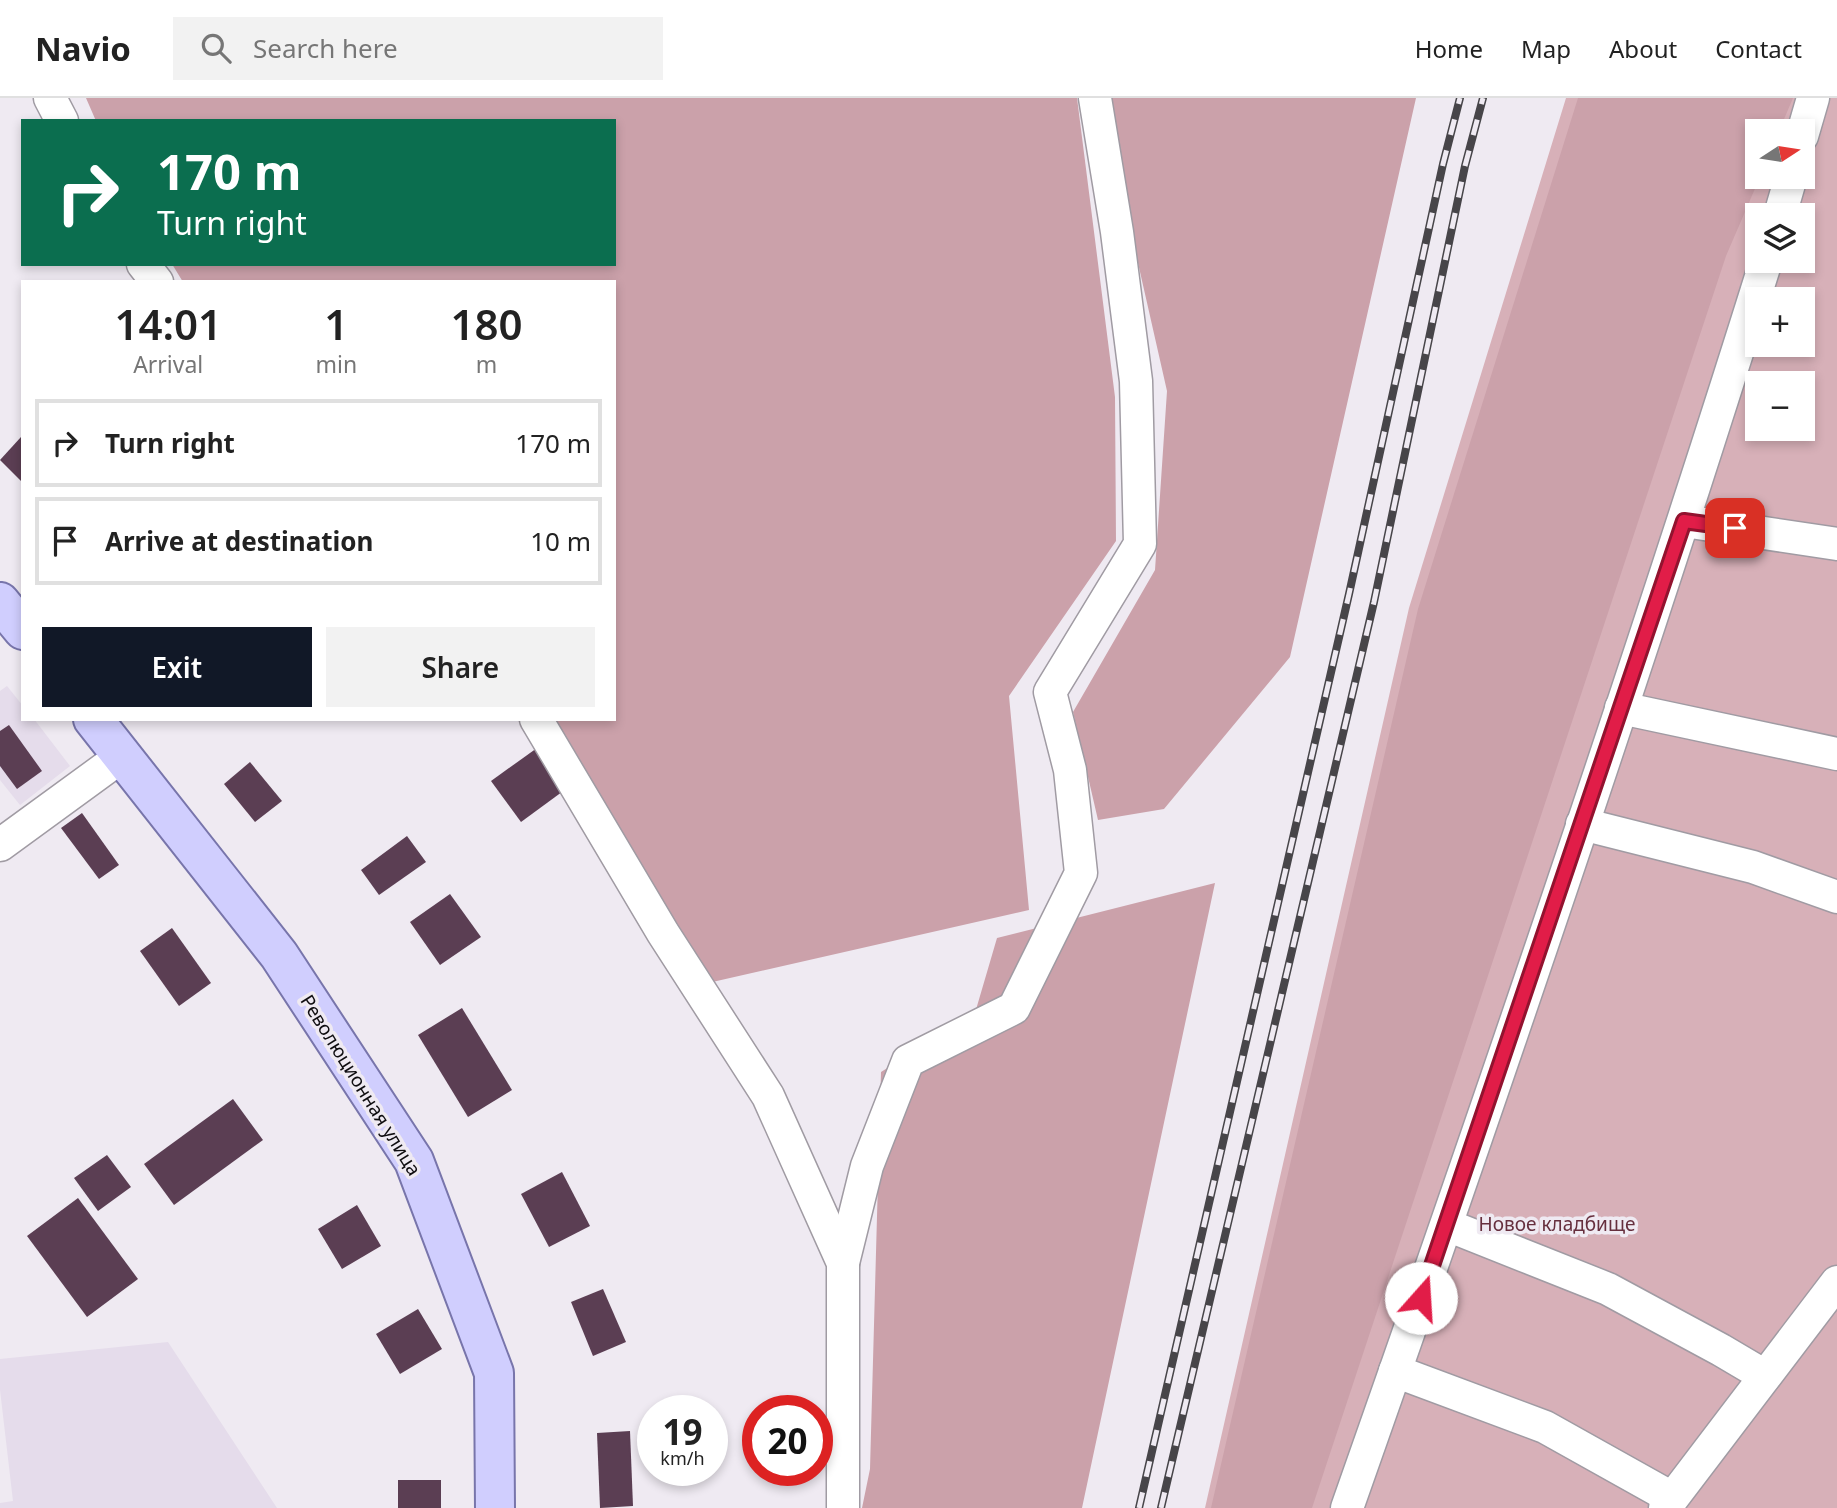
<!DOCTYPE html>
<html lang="en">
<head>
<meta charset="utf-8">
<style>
	body { margin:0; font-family:"Noto Sans",sans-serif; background:#f2f2f2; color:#222; height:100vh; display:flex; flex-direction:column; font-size:26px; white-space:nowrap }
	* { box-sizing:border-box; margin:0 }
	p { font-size:23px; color:#767676 }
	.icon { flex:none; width:38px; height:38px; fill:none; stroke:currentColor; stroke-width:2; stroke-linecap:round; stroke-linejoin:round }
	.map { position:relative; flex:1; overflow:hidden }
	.drawer { position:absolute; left:21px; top:182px; width:595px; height:441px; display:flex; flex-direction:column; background:#fff; border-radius:0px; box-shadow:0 4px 10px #0003 }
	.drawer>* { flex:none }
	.guide { position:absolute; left:21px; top:21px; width:595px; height:147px; border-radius:0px; box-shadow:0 4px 10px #0003; background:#0b6e4f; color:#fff; overflow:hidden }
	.needle { width:46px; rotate:78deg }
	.fabs { position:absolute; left:1745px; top:21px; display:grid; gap:14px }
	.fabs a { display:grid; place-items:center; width:70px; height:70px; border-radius:0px; background:#fff; box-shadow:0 4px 10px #0003; font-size:35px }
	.speed { position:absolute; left:637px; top:1297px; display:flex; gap:14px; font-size:35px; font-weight:700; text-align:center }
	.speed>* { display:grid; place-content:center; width:91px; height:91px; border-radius:50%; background:#fff; box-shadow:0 4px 10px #0003; line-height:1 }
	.speed small { font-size:18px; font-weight:400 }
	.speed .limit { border:10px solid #d22; background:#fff; color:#111 }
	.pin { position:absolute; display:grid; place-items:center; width:60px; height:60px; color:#fff; margin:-30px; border-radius:14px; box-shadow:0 4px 10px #0006 }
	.me { position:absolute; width:77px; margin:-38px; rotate:19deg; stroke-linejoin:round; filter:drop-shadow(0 0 5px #0008) }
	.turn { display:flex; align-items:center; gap:24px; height:147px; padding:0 21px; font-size:32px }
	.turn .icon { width:91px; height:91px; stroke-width:2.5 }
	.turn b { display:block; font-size:49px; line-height:60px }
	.eta { display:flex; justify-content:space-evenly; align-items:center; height:119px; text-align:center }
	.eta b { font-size:42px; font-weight:600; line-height:49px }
	.primary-button { display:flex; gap:14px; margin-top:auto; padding:14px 21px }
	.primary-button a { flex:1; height:80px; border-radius:0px; background:#111827; color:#fff; font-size:28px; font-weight:600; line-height:80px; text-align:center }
	.primary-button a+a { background:#f2f2f2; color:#222 }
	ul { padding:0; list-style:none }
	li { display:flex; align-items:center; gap:21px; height:88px; margin:0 14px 10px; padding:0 7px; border:4px solid #e0e0e0; border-radius:0px }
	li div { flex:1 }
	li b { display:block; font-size:26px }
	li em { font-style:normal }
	header { display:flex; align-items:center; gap:42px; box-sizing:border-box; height:98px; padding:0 35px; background:#fff; border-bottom:2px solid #e0e0e0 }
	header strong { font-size:33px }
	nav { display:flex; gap:38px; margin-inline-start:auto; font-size:24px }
	.search { width:490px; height:63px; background:#f2f2f2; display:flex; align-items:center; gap:18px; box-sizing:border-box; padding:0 24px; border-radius:0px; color:#767676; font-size:26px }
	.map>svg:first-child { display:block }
	.built { fill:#e5dceb }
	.green { fill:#d7b0b8; fill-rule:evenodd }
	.forest { fill:#cba1aa }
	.building { fill:#5b3e53 }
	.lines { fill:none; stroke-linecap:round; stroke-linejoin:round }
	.minor-casing { stroke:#a09ba3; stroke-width:35 }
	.major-casing { stroke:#7875ab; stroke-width:42 }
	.minor { stroke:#fff; stroke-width:32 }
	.major { stroke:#d0cefe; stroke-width:38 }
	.rail-casing { stroke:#474549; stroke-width:8 }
	.rail { stroke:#efeaf2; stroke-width:5; stroke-dasharray:16; stroke-linecap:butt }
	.route-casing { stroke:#92132f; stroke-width:18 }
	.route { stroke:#e11d48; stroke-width:12 }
	.labels { text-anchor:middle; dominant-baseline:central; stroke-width:7; stroke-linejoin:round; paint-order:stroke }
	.street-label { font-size:19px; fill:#0f0d10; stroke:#efeaf2 }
	.park-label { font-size:19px; fill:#662f3e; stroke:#efeaf2 }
</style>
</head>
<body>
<header>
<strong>Navio</strong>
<div class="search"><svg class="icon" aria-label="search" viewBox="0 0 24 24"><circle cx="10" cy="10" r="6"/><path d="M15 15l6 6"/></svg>Search here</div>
<nav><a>Home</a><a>Map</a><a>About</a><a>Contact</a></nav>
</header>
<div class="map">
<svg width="1837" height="1410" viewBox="0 0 1837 1410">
	<rect width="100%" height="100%" fill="#efeaf2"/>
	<g class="built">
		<polygon points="7,588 23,608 23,621 34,621 70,668 20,707 0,682 0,593"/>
		<polygon points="168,1244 277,1410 0,1410 0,1405 13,1403 0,1292 0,1261"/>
	</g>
	<path class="green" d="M1566,0h271v1410h-632l204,-900zM1757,33h45v46h-45zM1757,117h45v46h-45zM1757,201h45v46h-45zM1757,285h45v46h-45z"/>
	<g class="forest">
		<polygon points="86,0 1077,0 1115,299 1116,443 1009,598 1029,812 708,885 548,621 614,621 614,184 183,184 172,166 614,166 614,23 96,23"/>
		<polygon points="1108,0 1416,0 1290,559 1164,711 1098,722 1073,614 1155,472 1167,293 1109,37"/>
		<polygon points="1578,0 1793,0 1779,33 1757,33 1757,79 1760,79 1726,158 1312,1410 1211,1410 1418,511"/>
		<polygon points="1215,785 1082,1410 862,1410 870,1371 881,974 975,915 997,840"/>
	</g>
	<g class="building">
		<polygon points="21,339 23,340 23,385 0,362"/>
		<polygon points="9,627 42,673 17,691 0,668 0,633"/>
		<polygon points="537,650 566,691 521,724 491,683"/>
		<polygon points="250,664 282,703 255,724 224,686"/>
		<polygon points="82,715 119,767 99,781 61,730"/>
		<polygon points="407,738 426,764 379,797 361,772"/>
		<polygon points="450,796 481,839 440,867 410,824"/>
		<polygon points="172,830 211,885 179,908 140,853"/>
		<polygon points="462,910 512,992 468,1019 418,937"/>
		<polygon points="233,1001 263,1042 174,1107 144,1066"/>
		<polygon points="107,1057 131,1089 98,1113 74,1080"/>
		<polygon points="562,1074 590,1128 549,1149 521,1096"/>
		<polygon points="78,1100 138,1181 87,1219 27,1138"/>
		<polygon points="357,1107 381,1148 342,1171 318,1131"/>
		<polygon points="603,1191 626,1244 593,1258 571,1204"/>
		<polygon points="418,1211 442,1251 400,1276 376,1236"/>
		<polygon points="630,1333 633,1408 600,1410 597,1335"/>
		<rect x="398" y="1382" width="43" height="28"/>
	</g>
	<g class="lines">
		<defs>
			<g id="minor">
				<polyline points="50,0 62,23"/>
				<polyline points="1802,38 1813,0"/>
				<polyline points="1780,117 1791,79"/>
				<polyline points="143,166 157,184"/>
				<polyline points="1684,423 1837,446"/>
				<polyline points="1621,610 1837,656"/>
				<polyline points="536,621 663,835 768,998 843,1165 843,1410"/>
				<polyline points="1582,726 1753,769 1837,799"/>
				<polyline points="0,747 122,658"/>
				<polyline points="1447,1127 1608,1191 1721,1252 1765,1278"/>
				<polyline points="843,1165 867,1068 908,963 1014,910 1081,775 1070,672 1050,594 1140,446 1136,283 1117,134 1095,0"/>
				<polyline points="1395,1273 1545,1329 1672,1400"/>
				<path d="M1347,1410c146,-414 288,-829 419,-1247"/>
				<polyline points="1665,1410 1837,1184"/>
			</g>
			<g id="major">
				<polyline points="0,504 23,532"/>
				<polyline points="93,621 279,857 414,1063 494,1275 495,1410"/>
			</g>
		</defs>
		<use href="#minor" class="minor-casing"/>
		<use href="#major" class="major-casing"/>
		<use href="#minor" class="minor"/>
		<use href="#major" class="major"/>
		<defs>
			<g id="rail">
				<polyline points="1139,1410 1349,496 1443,66 1460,0"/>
				<polyline points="1161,1410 1374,504 1465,68 1483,0"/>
			</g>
		</defs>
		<use href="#rail" class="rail-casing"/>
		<use href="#rail" class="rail"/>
	</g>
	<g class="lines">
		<defs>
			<polyline id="route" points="1421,1200 1684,423 1735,430"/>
		</defs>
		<use href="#route" class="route-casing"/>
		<use href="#route" class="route"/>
	</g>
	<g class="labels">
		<g class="street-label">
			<text transform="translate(361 987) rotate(58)">Революционная улица</text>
		</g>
		<g class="park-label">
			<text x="1557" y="1126">Новое кладбище</text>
		</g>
	</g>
</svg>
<div class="fabs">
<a><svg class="needle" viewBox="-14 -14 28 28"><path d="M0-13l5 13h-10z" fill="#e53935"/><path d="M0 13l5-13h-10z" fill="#767676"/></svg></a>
<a><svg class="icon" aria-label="layers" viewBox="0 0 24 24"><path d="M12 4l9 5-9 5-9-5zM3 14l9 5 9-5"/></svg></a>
<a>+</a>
<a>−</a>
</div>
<div class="speed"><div>19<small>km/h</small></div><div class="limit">20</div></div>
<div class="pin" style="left:1735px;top:430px;background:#d93025"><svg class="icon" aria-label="arrive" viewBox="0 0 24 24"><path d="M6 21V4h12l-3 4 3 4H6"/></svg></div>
<svg class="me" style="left:1421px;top:1200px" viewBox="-20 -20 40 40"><circle r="19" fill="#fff"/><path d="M0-13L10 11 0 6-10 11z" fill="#e11d48"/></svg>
<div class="guide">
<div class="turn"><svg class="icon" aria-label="right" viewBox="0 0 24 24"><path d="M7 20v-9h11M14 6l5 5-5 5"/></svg><div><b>170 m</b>Turn right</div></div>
</div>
<section class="drawer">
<div class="eta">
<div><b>14:01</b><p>Arrival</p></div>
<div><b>1</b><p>min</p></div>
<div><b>180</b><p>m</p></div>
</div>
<ul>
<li><svg class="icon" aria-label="right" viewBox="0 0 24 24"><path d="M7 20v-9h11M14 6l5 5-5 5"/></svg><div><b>Turn right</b></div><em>170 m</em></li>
<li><svg class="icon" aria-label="arrive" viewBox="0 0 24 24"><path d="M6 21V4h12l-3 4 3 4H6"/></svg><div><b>Arrive at destination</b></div><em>10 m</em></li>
</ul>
<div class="primary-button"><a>Exit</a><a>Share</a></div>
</section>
</div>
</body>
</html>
